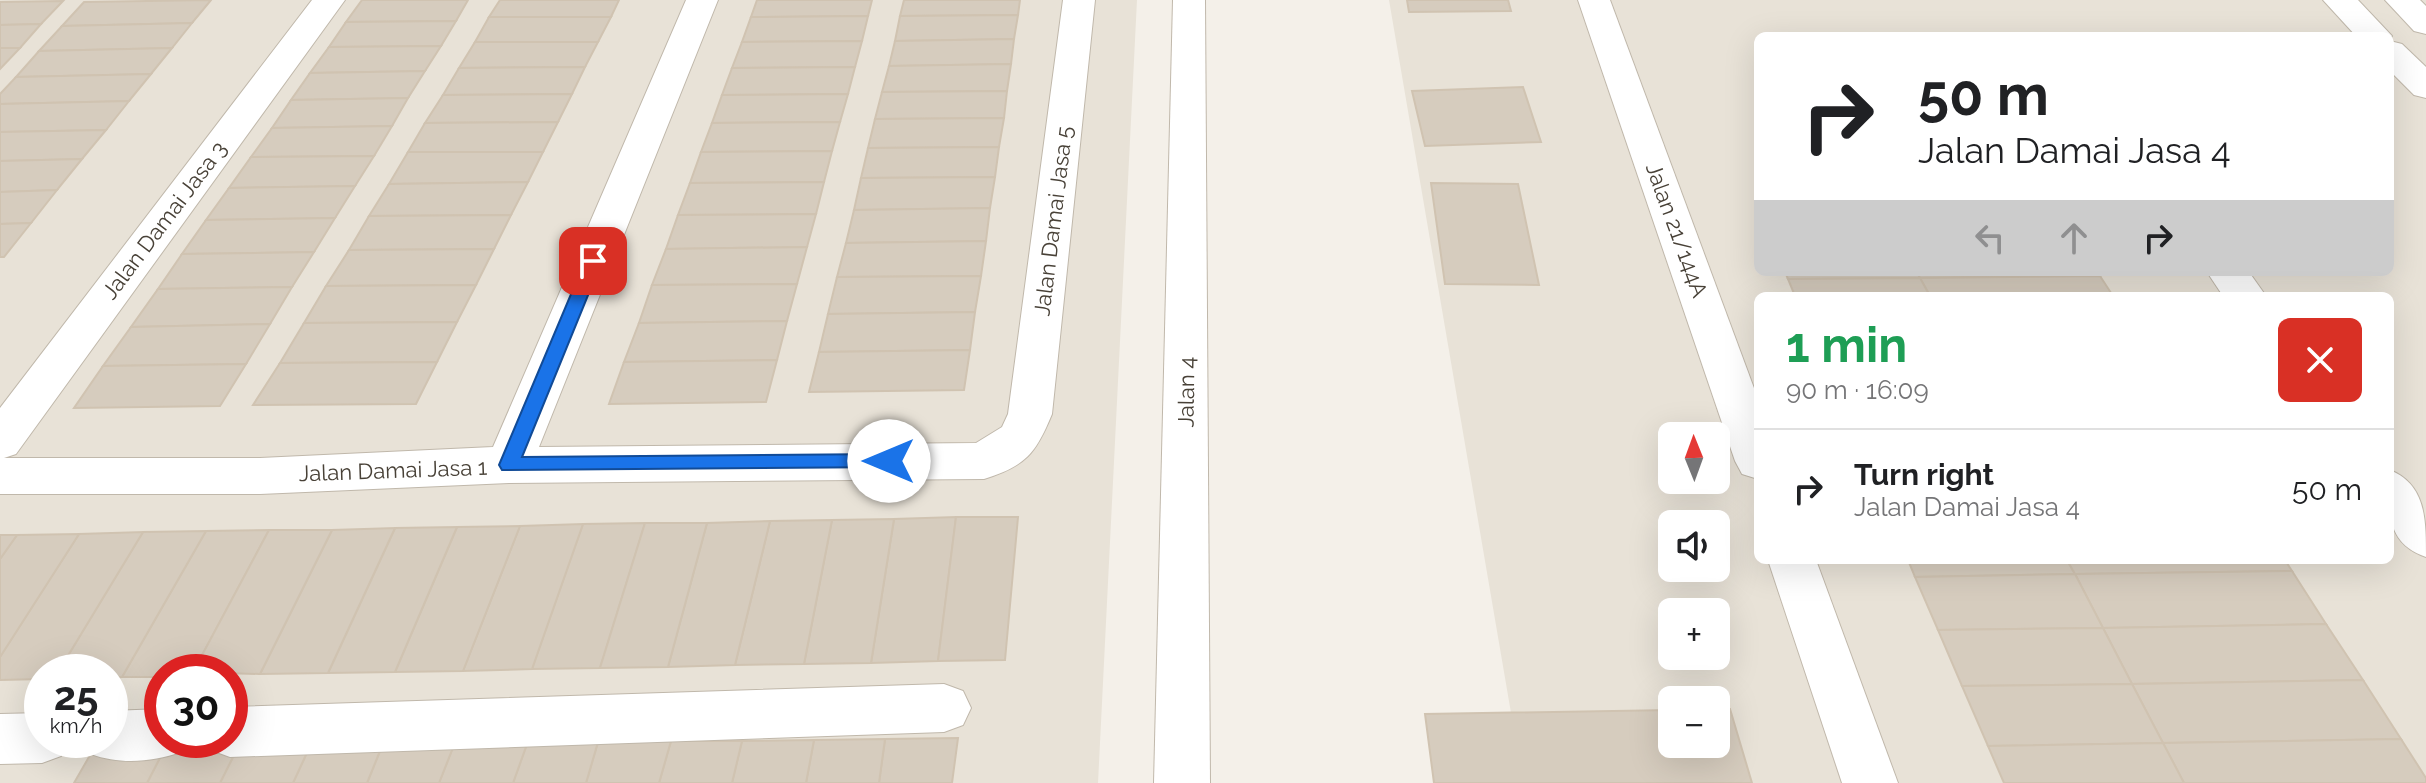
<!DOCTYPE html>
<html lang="en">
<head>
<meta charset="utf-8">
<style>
	body { margin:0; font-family:Raleway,sans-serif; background:#f6f6f6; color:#202124; height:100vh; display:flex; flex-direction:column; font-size:30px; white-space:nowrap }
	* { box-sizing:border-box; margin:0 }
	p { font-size:26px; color:#757577 }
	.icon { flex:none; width:44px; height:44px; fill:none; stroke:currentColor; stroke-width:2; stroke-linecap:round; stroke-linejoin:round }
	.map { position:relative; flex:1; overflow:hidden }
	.side { position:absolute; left:1754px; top:292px; width:640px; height:272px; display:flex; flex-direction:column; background:#fff; border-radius:12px; box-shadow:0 8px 32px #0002 }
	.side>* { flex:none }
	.top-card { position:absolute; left:1754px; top:32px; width:640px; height:244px; border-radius:12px; box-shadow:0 8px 32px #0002; background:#fff; color:#202124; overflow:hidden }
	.needle { width:52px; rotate:359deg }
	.fabs { position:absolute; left:1658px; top:422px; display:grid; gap:16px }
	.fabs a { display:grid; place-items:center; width:72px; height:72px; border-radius:12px; background:#fff; box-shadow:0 8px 32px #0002; font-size:40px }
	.speed { position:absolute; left:24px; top:654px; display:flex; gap:16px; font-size:40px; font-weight:700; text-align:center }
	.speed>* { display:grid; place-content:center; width:104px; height:104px; border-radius:50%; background:#fff; box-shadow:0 8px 32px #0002; line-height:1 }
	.speed small { font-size:20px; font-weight:400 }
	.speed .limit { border:12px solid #d22; background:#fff; color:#111 }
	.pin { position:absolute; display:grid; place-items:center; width:68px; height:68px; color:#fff; margin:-34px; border-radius:16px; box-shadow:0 4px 12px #0006 }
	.me { position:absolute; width:88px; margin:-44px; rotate:270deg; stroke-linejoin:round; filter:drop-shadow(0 0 6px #0008) }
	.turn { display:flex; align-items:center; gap:28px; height:168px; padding:0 32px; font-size:36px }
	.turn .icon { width:104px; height:104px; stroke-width:2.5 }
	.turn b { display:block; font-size:56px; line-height:68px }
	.lanes { display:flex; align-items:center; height:76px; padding:0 32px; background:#0003; justify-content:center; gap:40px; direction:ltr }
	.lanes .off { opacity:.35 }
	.round { display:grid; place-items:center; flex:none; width:84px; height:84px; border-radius:12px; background:#f6f6f6 }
	.head { display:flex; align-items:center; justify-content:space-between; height:136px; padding:0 32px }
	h1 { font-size:48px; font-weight:700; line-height:60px; color:#1e9e55 }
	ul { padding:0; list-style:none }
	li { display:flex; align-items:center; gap:24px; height:120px; padding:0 32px; border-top:2px solid #e0e0e0 }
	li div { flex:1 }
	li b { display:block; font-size:30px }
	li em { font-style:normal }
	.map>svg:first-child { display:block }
	.residential { fill:#e8e2d7; fill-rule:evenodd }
	.building { fill:#d6ccbe; stroke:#d0c3b1; stroke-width:2 }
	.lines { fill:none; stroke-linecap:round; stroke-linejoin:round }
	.minor-casing { stroke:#c0b8ab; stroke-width:2 }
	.minor { fill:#fff; fill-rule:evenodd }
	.route { fill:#1a73e8; stroke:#114b97; stroke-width:2 }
	.labels { text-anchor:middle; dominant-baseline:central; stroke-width:7; stroke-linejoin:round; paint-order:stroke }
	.street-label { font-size:22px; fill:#484137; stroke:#fff }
</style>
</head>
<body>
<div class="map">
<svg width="2426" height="783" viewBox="0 0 2426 783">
	<rect width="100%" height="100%" fill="#f4f0e9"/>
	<g class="residential">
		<path d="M0,0h1137l-39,783h-1098zM42,672h68v68h-68zM162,672h68v68h-68z"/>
		<path d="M1389,0h1037v783h-903zM1758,36h632v236h-632zM1758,296h632v264h-632zM1672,436h44v44h-44zM1672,524h44v44h-44zM1672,612h44v44h-44zM1672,700h44v44h-44z"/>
	</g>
	<g class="building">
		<polygon points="211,0 192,23 62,26 84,2"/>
		<polygon points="362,0 468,0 456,21 346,22"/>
		<polygon points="500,0 619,0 611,17 489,17"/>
		<polygon points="757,0 872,0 868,16 751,17"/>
		<polygon points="904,0 1020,0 1018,15 900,16"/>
		<polygon points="1407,0 1508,0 1511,11 1409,12"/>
		<polygon points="63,1 41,24 0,25 0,2"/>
		<polygon points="1018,15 1014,39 895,41 900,16"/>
		<polygon points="868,16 862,41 742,42 751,17"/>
		<polygon points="489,17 611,17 598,42 475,42"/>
		<polygon points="456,21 441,46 329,47 346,22"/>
		<polygon points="192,23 172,48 39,51 62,26"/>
		<polygon points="41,24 20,48 0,48 0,25"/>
		<polygon points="1014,39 1011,64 889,66 895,41"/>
		<polygon points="862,41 855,67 732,68 742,42"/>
		<polygon points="475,42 598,42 585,67 459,68"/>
		<polygon points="441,46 425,71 310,73 329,47"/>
		<polygon points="0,48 20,48 0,69"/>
		<polygon points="172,48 151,74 16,77 39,51"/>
		<polygon points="1011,64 1007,91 882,92 889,66"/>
		<polygon points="585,67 572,94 443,95 459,68"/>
		<polygon points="855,67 848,94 722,95 732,68"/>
		<polygon points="425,71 408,98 291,100 310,73"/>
		<polygon points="151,74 129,101 0,104 0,94 16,77"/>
		<polygon points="1523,87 1541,142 1425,146 1412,91"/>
		<polygon points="1007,91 1004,118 875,119 882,92"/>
		<polygon points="572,94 558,122 425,123 443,95"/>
		<polygon points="848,94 840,122 712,123 722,95"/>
		<polygon points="408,98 392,126 272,128 291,100"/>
		<polygon points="129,101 106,130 0,132 0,104"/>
		<polygon points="1004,118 999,147 868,148 875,119"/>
		<polygon points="558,122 543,152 408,152 425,123"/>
		<polygon points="840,122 832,151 701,152 712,123"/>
		<polygon points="392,126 374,156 251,157 272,128"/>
		<polygon points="106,130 82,159 0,161 0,132"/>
		<polygon points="999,147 995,177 861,178 868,148"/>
		<polygon points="832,151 824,182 690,183 701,152"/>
		<polygon points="408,152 543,152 528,182 389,184"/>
		<polygon points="374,156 355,186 229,188 251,157"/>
		<polygon points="82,159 57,190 0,192 0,161"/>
		<polygon points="995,177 990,208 854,210 861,178"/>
		<polygon points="528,182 511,215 369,216 389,184"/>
		<polygon points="824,182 816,214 678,215 690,183"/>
		<polygon points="1431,183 1518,184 1539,285 1445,284"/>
		<polygon points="355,186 335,218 206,220 229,188"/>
		<polygon points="57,190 31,223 0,224 0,192"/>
		<polygon points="990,208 986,241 846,243 854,210"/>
		<polygon points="816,214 807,247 666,249 678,215"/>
		<polygon points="511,215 494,249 349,250 369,216"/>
		<polygon points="335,218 314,252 182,254 206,220"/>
		<polygon points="31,223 4,257 0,257 0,224"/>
		<polygon points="986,241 981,276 837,277 846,243"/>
		<polygon points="807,247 797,284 652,285 666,249"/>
		<polygon points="494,249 476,285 326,286 349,250"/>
		<polygon points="314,252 292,287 158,289 182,254"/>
		<polygon points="1785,272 1917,272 1920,278 1788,279"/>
		<polygon points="1917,272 2098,272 2100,276 1920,278"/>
		<polygon points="981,276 975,312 828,314 837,277"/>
		<polygon points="2100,276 2113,296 1930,296 1920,278"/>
		<polygon points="1920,278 1930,296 1795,296 1788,279"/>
		<polygon points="797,284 787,321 639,323 652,285"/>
		<polygon points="476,285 457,322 304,323 326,286"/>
		<polygon points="292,287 270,324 131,327 158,289"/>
		<polygon points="975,312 970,350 819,352 828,314"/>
		<polygon points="787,321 777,360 624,362 639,323"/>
		<polygon points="457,322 437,362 280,363 304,323"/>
		<polygon points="270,324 246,364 103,366 131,327"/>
		<polygon points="970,350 964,390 809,392 819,352"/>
		<polygon points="777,360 766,402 609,404 624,362"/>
		<polygon points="437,362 416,404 253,405 280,363"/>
		<polygon points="246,364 220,406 74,408 103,366"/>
		<polygon points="956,517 938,661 871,663 894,519"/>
		<polygon points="956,517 1018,517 1005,660 938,661"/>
		<polygon points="894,519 871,663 804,664 832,520"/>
		<polygon points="832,520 804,664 735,665 770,521"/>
		<polygon points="770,521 735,665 668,667 707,523"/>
		<polygon points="645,523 600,668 532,669 583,524"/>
		<polygon points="645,523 707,523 668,667 600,668"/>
		<polygon points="583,524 532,669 463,671 520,526"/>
		<polygon points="520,526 463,671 395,672 457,527"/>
		<polygon points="457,527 395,672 328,673 395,528"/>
		<polygon points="395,528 328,673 260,674 332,530"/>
		<polygon points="269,530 193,672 162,672 162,677 122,677 206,531"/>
		<polygon points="269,530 332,530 260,674 193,672"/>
		<polygon points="206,531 122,677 110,678 110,672 58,672 143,532"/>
		<polygon points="143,532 58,672 42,672 42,679 0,680 0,657 79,534"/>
		<polygon points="79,534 0,657 0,559 17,535"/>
		<polygon points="0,535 17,535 0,559"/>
		<polygon points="1908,560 2067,560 2075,574 1915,577"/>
		<polygon points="2067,560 2285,560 2292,571 2075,574"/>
		<polygon points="2292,571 2326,624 2103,628 2075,574"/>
		<polygon points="2075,574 2103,628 1938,630 1915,577"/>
		<polygon points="2326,624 2363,680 2132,684 2103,628"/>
		<polygon points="2103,628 2132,684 1962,686 1938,630"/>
		<polygon points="2363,680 2401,739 2163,743 2132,684"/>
		<polygon points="2132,684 2163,743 1988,746 1962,686"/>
		<polygon points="1730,709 1752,783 1434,783 1425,714 1672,710 1672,744 1716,744 1716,710"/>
		<polygon points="958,738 952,783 879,783 885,739"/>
		<polygon points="885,739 879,783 806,783 814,740"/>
		<polygon points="2401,739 2426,778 2426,783 2184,783 2163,743"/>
		<polygon points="814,740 806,783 732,783 742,741"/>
		<polygon points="671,741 742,741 732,783 659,783"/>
		<polygon points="671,741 659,783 586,783 598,742"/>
		<polygon points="598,742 586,783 513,783 527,744"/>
		<polygon points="2163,743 2184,783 2004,783 1988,746"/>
		<polygon points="527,744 513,783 439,783 454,745"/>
		<polygon points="454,745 439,783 367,783 382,746"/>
		<polygon points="310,746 382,746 367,783 293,783"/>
		<polygon points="310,746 293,783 220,783 238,747"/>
		<polygon points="238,747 220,783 147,783 165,748"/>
		<polygon points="165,748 147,783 74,783 93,750"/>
	</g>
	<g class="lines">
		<defs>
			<g id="minor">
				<path d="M312,0h33l-329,454 -12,4h256l233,-11 193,-447h32l-179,447 437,-4 26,-16 6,-13 55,-414h32l-43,414c-16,39 -26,52 -68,65l-475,4 -249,11h-260v-86z"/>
				<polygon points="1173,0 1205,0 1210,783 1154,783"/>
				<polygon points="1578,0 1610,0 1758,399 1758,479 1742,474 1735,461"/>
				<polygon points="2323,0 2358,0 2392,36 2390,39 2390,36 2356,36"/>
				<polygon points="2385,0 2420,0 2426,6 2426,34 2414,31"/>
				<polygon points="2390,41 2402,44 2426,67 2426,98 2414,95 2390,71"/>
				<polygon points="2207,272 2249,272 2266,296 2223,296"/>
				<path d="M2390,470c36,15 36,49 36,87 -43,-15 -36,-49 -36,-87z"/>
				<polygon points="1768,560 1816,560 1898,783 1842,783"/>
				<polygon points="944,684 963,691 971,708 963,725 944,732 230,757 211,750 207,740 230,740 230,707"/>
				<path d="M162,709v31h24l-5,12c-28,10 -61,13 -90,2l-6,-14h25v-29z"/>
				<polygon points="42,713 42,740 68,740 61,756 42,763 0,764 0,714"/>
			</g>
		</defs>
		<use href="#minor" class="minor-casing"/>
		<use href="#minor" class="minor"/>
	</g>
	<polygon class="route" points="593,256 602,261 522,457 889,454 896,456 899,461 896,467 502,470 499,465 585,261"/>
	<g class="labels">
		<g class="street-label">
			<text transform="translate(164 220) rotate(-53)">Jalan Damai Jasa 3</text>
			<text transform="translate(1053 221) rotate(-83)">Jalan Damai Jasa 5</text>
			<text transform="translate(1677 230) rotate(70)">Jalan 21/144A</text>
			<text transform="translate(1186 392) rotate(-89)">Jalan 4</text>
			<text transform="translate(393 470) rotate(-2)">Jalan Damai Jasa 1</text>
		</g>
	</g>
</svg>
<div class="fabs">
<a><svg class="needle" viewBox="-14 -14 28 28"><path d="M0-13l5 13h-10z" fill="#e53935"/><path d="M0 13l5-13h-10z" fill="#757577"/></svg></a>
<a><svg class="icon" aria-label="sound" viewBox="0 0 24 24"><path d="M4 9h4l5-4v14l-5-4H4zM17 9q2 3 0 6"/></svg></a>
<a>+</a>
<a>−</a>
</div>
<div class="speed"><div>25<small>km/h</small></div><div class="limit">30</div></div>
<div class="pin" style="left:593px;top:261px;background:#d93025"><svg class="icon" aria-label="arrive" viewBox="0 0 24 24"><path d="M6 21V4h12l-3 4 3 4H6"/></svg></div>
<svg class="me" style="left:889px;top:461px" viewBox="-20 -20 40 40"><circle r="19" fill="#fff"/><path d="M0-13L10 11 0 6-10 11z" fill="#1a73e8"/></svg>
<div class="top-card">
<div class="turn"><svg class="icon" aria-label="right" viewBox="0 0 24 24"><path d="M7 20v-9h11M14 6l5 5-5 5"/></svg><div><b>50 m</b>Jalan Damai Jasa 4</div></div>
<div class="lanes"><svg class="icon off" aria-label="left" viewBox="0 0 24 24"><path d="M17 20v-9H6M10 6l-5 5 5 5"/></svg><svg class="icon off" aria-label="ahead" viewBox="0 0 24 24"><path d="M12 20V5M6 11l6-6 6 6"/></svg><svg class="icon" aria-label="right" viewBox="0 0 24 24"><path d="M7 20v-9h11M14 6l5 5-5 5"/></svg></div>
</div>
<section class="side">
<div class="head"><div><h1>1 min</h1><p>90 m · 16:09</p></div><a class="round" style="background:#d93025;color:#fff"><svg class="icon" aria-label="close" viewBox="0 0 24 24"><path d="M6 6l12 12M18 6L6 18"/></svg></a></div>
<ul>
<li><svg class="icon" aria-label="right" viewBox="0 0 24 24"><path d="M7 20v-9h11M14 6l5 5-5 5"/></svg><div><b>Turn right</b><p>Jalan Damai Jasa 4</p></div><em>50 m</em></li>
</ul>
</section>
</div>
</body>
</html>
